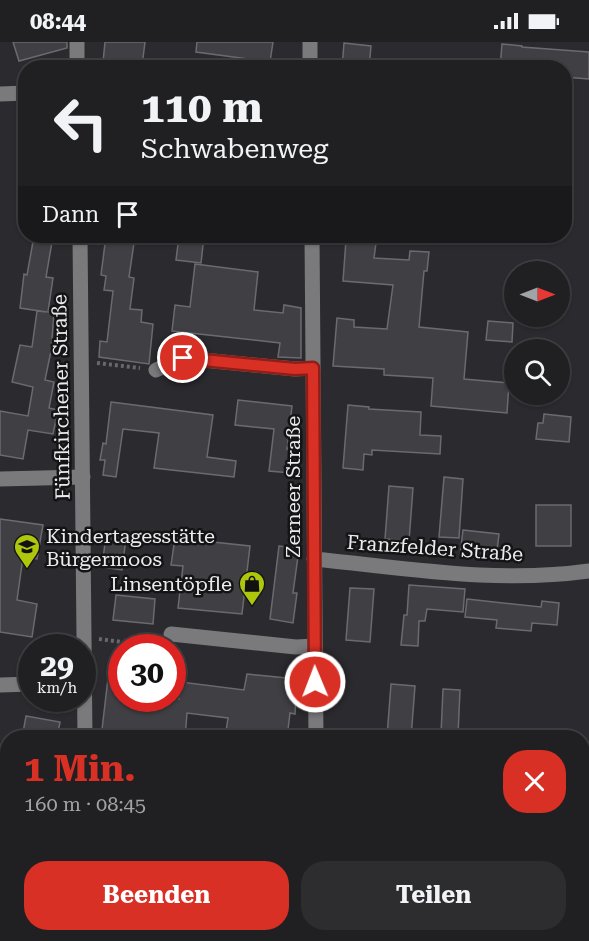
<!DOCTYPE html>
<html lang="de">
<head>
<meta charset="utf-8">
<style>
	body { margin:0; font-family:"Roboto Serif",serif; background:#2d2d30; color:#f1f3f6; height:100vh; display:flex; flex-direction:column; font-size:22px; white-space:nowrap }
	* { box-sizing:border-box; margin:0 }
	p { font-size:20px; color:#a2a3a6 }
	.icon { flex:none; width:33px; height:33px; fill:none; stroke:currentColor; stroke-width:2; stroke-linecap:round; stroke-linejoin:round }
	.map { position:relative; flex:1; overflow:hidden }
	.drawer { position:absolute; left:0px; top:688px; width:590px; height:212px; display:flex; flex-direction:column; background:#202023; border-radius:24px 24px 0 0; box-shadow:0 2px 4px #0004,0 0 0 2px #3d3e41 }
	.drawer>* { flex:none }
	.hud { position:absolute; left:18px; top:18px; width:554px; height:183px; border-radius:24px; box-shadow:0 2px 4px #0004,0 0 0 2px #3d3e41; background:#202023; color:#f1f3f6; overflow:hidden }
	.needle { width:39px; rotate:90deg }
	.buttons { position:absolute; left:504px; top:219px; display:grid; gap:12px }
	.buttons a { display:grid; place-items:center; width:66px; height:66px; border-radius:50%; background:#202023; box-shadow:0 2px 4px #0004,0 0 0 2px #3d3e41; font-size:30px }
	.speed { position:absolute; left:18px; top:592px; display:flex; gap:12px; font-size:30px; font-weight:700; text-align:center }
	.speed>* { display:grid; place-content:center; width:78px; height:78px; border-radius:50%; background:#202023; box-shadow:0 2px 4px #0004,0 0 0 2px #3d3e41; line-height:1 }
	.speed small { font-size:15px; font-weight:400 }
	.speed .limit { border:9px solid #d22; background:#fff; color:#111 }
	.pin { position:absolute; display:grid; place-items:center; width:51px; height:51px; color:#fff; margin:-26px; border:3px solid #fff; border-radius:50%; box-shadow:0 2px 6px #0007 }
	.me { position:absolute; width:66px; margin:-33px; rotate:359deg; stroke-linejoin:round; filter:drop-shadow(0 0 4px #0008) }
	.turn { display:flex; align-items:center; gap:21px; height:126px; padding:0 24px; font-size:27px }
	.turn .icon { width:78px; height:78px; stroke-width:2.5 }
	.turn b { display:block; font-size:42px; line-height:51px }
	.then { display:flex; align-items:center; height:57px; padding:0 24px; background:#0003; gap:12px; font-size:22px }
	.round { display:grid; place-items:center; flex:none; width:63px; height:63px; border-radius:24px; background:#2d2d30 }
	.summary { display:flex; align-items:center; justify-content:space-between; height:102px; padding:0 24px }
	h1 { font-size:36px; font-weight:700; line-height:45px; color:#d93025 }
	.action { display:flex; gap:12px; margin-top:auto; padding:12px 24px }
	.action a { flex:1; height:69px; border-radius:24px; background:#d93025; color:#fff; font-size:24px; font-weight:700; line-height:69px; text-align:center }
	.action a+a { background:#2d2d30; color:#f1f3f6 }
	.status { display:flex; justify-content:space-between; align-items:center; height:42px; padding:0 30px; background:#202023; direction:ltr }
	.status svg { height:16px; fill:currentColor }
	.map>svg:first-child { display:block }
	.building { fill:#403f43; stroke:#6c6a70; stroke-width:1.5 }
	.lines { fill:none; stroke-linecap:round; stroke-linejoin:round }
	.path { stroke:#68676c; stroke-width:4; stroke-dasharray:3 3; stroke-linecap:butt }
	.minor { stroke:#7a7a7c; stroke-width:15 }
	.route-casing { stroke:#8d1f18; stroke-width:15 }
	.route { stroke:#d93025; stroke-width:10 }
	.labels { text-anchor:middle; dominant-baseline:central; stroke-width:5; stroke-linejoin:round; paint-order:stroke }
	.street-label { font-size:20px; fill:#ebeaed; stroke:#141315 }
	.poi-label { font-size:20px; fill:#ebeaed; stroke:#141315; text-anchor:start }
</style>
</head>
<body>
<div class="status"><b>08:44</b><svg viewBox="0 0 49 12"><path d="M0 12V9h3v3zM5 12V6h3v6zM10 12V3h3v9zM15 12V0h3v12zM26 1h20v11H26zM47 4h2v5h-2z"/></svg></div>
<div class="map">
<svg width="589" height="899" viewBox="0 0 589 899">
	<rect width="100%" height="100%" fill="#2b2a2f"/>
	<g class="building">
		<polygon points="13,0 67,0 67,6 19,19"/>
		<polygon points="105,0 145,0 142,24 103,20"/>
		<polygon points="197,0 273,0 270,20 196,10"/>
		<polygon points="344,1 371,4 369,26 342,26"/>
		<polygon points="502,2 522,4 522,5 589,10 589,37 564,35 564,26 500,26"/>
		<polygon points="34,194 53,194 46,235 53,236 48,270 54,271 51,309 45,338 54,340 49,366 58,368 53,392 28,388 23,417 0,413 0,369 28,374 33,345 12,340 20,303 32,305 37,269 47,270 20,266 24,232 27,233"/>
		<polygon points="106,194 135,194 129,235 134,236 130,267 142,268 141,280 153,282 149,322 99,315 100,299 107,300 113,249 104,248 106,234 101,233"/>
		<polygon points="179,194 204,194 201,221 176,218"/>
		<polygon points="346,198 376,201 374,216 409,218 410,209 429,210 427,229 424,229 419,285 468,290 464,337 509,341 507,371 431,364 433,336 384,333 384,327 333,324 337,276 354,278 354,285 387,287 393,243 343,239"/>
		<polygon points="195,222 258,230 254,268 283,271 284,263 301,266 301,316 278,315 280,301 172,289 175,263 190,265"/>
		<polygon points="488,279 513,281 512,300 486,298"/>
		<polygon points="238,358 292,364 287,408 293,409 291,431 269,429 274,387 235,383"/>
		<polygon points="111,360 213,373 207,415 236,419 234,435 154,426 159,391 123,387 116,435 103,433 105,418 100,418 103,401 106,402"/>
		<polygon points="348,363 369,365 369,367 421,370 420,393 441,394 440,412 372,408 372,413 364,412 363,428 343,426"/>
		<polygon points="544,372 571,375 569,400 536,397 538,381 543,381"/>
		<polygon points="444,435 463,437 459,496 439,495"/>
		<polygon points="389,444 413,446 409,499 385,497"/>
		<rect x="536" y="463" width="35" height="41"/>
		<polygon points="0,477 43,483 37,517 23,515 17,558 37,562 32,595 0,590"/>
		<polygon points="463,488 499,492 496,517 460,513"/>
		<polygon points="106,493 126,496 122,528 102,525"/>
		<polygon points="175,496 250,504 242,572 178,566 183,524 171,523"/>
		<polygon points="279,504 299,507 293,551 297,551 293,581 270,577"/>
		<polygon points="409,543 465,547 463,570 427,567 425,579 419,579 418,604 401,603 404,573 407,573"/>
		<polygon points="350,546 374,547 370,600 346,598"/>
		<polygon points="116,553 155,557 153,582 113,578"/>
		<polygon points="467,557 541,565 542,559 559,561 557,583 532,581 531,589 496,586 497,578 465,575"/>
		<polygon points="247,632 297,637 295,672 290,671 287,696 225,696 228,676 187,671 185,696 101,696 108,636 122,638 122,657 179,657 181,640 244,648"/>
		<polygon points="391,642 415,644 411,696 387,695"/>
		<polygon points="443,647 460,648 458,693 441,692"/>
		<polygon points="26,674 60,680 57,696 22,696"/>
	</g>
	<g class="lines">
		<g class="path">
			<polyline points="97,321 140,326"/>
			<polyline points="99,597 160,605"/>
		</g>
		<g class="minor">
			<polyline points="77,0 77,26"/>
			<polyline points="310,0 310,26"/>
			<polyline points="0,52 26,51"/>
			<polyline points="80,194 85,696"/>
			<polyline points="312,194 316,696"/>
			<polyline points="156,328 183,316 295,327 313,326"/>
			<polyline points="0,437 83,435"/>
			<path d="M314,517c93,9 183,25 275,12"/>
			<polyline points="171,592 296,605 315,604"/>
			<polyline points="0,643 32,642"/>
			<polyline points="88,892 88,899"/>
			<polyline points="317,892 317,899"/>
		</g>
	</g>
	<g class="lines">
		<defs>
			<polyline id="route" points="183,316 295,327 313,326 315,640"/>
		</defs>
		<use href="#route" class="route-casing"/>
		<use href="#route" class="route"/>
	</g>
	<defs>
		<symbol id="school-pin" viewBox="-11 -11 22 30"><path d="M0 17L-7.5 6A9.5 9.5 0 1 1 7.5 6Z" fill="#aec60b" stroke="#141315"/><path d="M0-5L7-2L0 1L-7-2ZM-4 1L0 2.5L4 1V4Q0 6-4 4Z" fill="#111"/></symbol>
		<symbol id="shop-pin" viewBox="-11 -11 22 30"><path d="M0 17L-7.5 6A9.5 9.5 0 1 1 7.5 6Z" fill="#aec60b" stroke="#141315"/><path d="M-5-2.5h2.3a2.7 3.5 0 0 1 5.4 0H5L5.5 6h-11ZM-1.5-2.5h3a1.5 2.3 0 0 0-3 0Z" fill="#111"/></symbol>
	</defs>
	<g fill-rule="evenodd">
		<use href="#school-pin" x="12" y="490" width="30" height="40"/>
		<use href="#shop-pin" x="237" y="527" width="30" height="40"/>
	</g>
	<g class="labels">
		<g class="street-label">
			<text transform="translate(61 355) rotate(-91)">Fünfkirchener Straße</text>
			<text transform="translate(293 445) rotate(-90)">Zerneer Straße</text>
			<text transform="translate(435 506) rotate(4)">Franzfelder Straße</text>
		</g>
		<g class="poi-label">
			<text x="46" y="494">Kindertagesstätte<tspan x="46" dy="23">Bürgermoos</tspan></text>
			<text x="232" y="542" text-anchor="end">Linsentöpfle</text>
		</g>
	</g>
</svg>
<div class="buttons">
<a><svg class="needle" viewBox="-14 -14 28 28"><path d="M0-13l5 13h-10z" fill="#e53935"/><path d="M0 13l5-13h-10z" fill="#a2a3a6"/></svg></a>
<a><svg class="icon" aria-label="search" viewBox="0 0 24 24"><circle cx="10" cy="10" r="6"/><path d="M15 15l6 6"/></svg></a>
</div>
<div class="speed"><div>29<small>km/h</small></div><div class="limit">30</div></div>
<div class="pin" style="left:183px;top:316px;background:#d93025"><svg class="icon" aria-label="arrive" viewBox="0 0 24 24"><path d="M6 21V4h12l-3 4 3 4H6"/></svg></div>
<svg class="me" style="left:315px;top:640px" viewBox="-20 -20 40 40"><circle r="17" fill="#d93025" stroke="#fff" stroke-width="3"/><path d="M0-11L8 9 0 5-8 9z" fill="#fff"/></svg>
<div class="hud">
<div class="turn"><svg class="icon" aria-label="left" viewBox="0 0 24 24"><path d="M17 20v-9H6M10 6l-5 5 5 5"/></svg><div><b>110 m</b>Schwabenweg</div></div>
<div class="then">Dann<svg class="icon" aria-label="arrive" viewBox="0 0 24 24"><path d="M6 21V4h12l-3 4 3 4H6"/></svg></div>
</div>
<section class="drawer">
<div class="summary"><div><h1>1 Min.</h1><p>160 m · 08:45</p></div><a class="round" style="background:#d93025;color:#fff"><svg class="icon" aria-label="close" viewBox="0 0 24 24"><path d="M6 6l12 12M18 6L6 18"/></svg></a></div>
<div class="action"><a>Beenden</a><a>Teilen</a></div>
</section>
</div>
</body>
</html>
